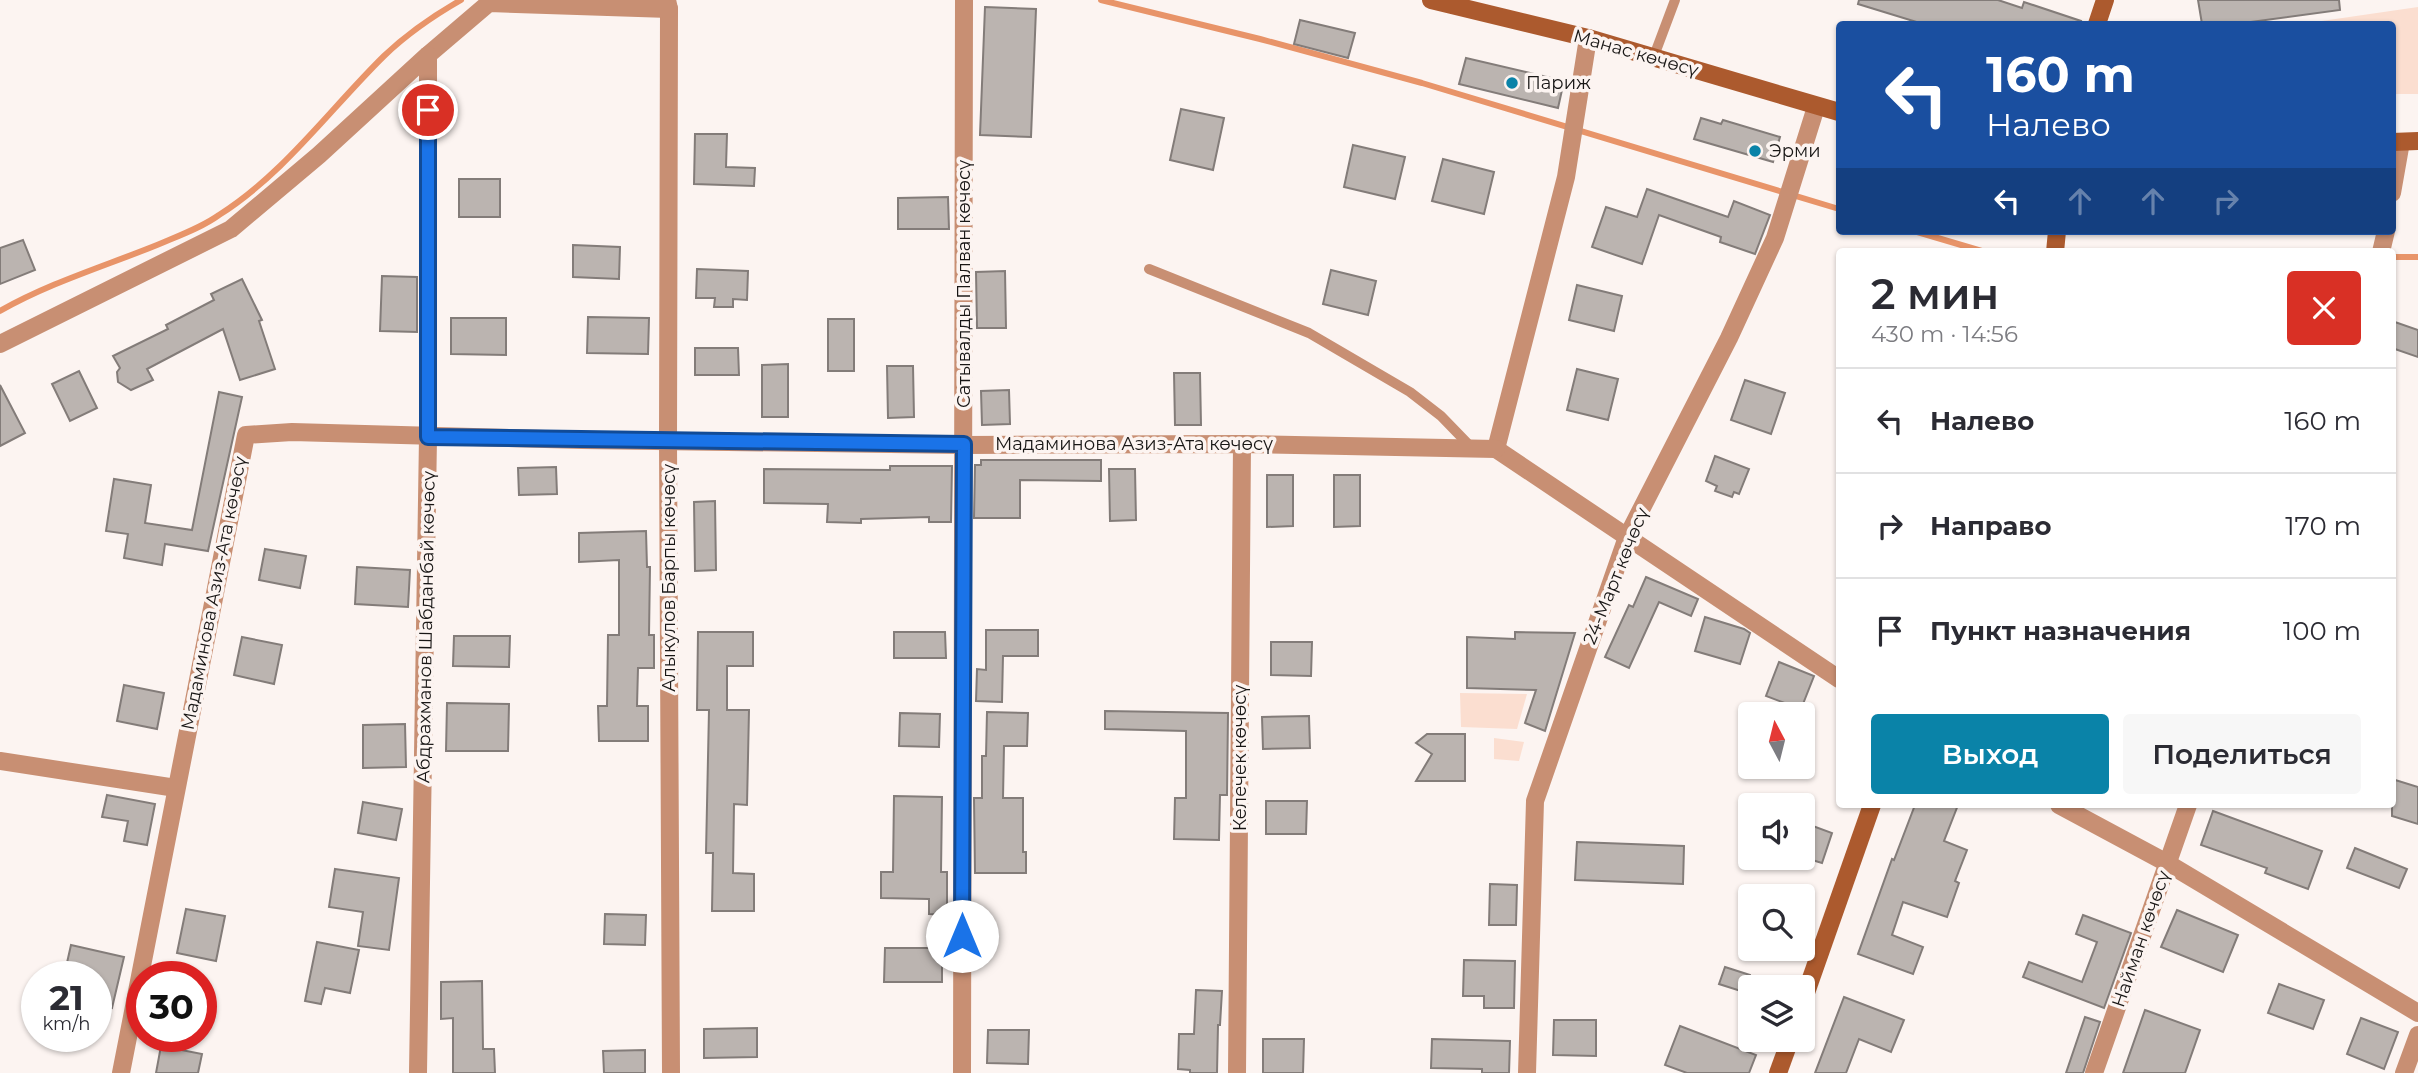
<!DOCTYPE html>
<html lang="ru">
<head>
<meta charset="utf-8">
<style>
	body { margin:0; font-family:Montserrat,sans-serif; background:#f7f7f7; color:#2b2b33; height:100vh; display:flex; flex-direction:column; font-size:26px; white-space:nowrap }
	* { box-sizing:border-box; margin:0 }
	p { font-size:23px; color:#7c7c81 }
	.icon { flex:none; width:38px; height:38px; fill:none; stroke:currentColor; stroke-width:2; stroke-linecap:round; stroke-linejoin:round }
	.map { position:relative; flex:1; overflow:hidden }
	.details { position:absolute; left:1836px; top:248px; width:560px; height:560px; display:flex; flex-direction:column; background:#fff; border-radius:7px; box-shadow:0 2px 5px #0004 }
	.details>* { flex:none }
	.guide { position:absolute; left:1836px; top:21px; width:560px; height:214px; border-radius:7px; box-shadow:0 2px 5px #0004; background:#1a4fa0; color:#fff; overflow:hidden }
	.needle { width:46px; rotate:353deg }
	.fabs { position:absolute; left:1738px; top:702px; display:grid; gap:14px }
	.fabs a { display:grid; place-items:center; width:77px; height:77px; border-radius:7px; background:#fff; box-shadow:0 2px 5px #0004; font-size:35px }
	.speed { position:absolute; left:21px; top:961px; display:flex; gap:14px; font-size:35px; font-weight:700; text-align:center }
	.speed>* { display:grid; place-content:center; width:91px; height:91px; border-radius:50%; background:#fff; box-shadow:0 2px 5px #0004; line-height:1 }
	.speed small { font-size:18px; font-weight:400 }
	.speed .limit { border:10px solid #d22; background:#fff; color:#111 }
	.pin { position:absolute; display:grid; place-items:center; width:60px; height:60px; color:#fff; margin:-30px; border:4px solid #fff; border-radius:50%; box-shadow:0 2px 7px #0007 }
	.me { position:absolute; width:77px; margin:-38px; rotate:0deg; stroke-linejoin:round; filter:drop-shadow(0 0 5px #0008) }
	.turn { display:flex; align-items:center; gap:24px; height:147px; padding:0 35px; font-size:32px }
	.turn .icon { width:91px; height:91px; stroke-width:2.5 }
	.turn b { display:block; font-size:49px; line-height:60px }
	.lanes { display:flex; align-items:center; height:66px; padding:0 35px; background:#0003; justify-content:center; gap:35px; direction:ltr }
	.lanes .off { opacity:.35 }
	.round { display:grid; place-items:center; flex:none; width:74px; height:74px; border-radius:7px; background:#f7f7f7 }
	.summary { display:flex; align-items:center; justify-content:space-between; height:119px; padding:0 35px }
	h1 { font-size:42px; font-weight:600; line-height:52px }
	.cta { display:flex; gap:14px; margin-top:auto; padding:14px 35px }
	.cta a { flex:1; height:80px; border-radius:7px; background:#0a83a8; color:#fff; font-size:28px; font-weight:600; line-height:80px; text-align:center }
	.cta a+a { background:#f7f7f7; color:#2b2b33 }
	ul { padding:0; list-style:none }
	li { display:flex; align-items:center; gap:21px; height:105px; padding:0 35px; border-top:2px solid #e1e1e2 }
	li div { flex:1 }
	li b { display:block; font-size:26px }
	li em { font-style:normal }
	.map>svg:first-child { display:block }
	.green { fill:#fbded0 }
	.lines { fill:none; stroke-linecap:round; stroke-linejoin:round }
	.stream { stroke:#e89469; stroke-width:6 }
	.building { fill:#bbb4b0; stroke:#837c79; stroke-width:2 }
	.service { stroke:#c88f73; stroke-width:10 }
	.minor { stroke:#c88f73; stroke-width:18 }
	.secondary { stroke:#ac5a2e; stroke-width:18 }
	.route-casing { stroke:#114b97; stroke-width:18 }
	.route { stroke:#1a73e8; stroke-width:12 }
	.poi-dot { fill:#0a83a8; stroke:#fcf4f1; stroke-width:2.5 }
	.labels { text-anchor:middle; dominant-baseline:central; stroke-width:7; stroke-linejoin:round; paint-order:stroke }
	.street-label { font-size:18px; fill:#181615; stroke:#fcf4f1 }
	.poi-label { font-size:18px; fill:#181615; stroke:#fcf4f1; text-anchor:start }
</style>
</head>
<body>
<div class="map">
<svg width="2418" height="1073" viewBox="0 0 2418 1073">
	<rect width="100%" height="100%" fill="#fcf4f1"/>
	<g class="green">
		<polygon points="2418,7 2418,94 2392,94 2392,24 2301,24"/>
		<polygon points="1460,693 1527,694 1517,729 1461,727"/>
		<polygon points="1494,738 1524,742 1519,761 1494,759"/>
	</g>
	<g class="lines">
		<g class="stream">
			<polyline points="1101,0 1260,39 1422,83 1839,209"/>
			<polyline points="1914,231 1985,252"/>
			<polyline points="2392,257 2418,257"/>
			<path d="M0,311c49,-28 105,-45 157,-66 21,-9 44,-17 62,-30 65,-41 111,-106 165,-159 23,-22 49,-40 77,-56"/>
		</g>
	</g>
	<g class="building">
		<polygon points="1859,0 1998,0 2022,8 2024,2 2081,21 2080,24 1923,24 1858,4"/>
		<polygon points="2198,0 2339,0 2340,10 2236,24 2202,24"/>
		<polygon points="985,7 1036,9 1031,137 980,135"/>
		<polygon points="1300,20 1355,33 1348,58 1294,44"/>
		<polygon points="1466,58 1564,81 1558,108 1459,84"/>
		<polygon points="1181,109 1224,118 1213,170 1170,160"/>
		<polygon points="1701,118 1721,124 1723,120 1780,137 1773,162 1694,139"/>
		<polygon points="695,134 727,134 726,167 755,168 754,186 694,184"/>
		<polygon points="1353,145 1405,157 1395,199 1344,187"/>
		<polygon points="1443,159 1494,172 1484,214 1432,201"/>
		<rect x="459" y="179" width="41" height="38"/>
		<polygon points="1647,189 1728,217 1734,201 1770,215 1755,254 1720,242 1721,237 1659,215 1642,264 1592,247 1606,207 1637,217"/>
		<polygon points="948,197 949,229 898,229 898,198"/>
		<polygon points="23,240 35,270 0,284 0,248"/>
		<polygon points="573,245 620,247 619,279 573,277"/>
		<polygon points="697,269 748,271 747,300 733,299 733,307 714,307 715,298 696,298"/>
		<polygon points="1331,270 1376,281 1368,315 1323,304"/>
		<polygon points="1005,271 1006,328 977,328 976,272"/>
		<polygon points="382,276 417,277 417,332 380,331"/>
		<polygon points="242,279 262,320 259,321 275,369 240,380 223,329 147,369 153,380 131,390 118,382 117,372 120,368 113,356 168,329 166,325 214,300 211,294"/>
		<polygon points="1577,285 1622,296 1614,331 1569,320"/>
		<polygon points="588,317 649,318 648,354 587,353"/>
		<polygon points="451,318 506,318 506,355 451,354"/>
		<rect x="828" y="319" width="26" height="52"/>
		<polygon points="2392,321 2418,330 2418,357 2392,348"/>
		<polygon points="695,348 738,348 739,375 695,375"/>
		<polygon points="788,364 788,417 762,417 762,365"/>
		<polygon points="887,366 913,366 914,417 888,418"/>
		<polygon points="1577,369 1618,379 1608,420 1567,410"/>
		<polygon points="79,371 97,408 70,421 52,384"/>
		<polygon points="1174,373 1200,373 1201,425 1175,425"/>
		<polygon points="1745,380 1785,393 1771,434 1731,420"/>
		<polygon points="0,385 25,433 0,446"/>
		<polygon points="1009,390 1010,424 982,425 981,391"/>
		<polygon points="219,392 242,397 208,551 165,544 162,565 124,558 128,534 106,531 114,479 151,485 145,523 192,530"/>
		<polygon points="1715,456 1749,469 1739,494 1734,492 1732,497 1715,491 1717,486 1706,481"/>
		<polygon points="981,460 1101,460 1101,481 1020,480 1020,518 974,518 975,465 981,465"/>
		<polygon points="890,466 952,466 951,522 929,522 929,517 861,519 861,523 827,522 828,504 764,503 764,469 890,470"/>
		<polygon points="556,467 557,494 519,495 518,468"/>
		<polygon points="1109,469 1135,469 1136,520 1110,521"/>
		<polygon points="1267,475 1293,475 1293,526 1267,527"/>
		<polygon points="1334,475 1360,475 1360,526 1334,527"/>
		<polygon points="715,501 716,570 695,571 694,502"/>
		<polygon points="646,531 647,567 650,567 649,635 654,635 654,668 638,668 637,706 648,706 648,741 599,741 598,706 607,706 608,635 619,635 619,560 579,562 579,533"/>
		<polygon points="265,549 306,556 300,588 259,580"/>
		<polygon points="357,567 410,570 408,607 355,604"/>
		<polygon points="1646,577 1698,599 1691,616 1659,602 1629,668 1605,657 1629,605 1633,607"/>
		<polygon points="1705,617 1744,629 1750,633 1740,664 1695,651"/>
		<polygon points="986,630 1038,630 1038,656 1003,656 1002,702 976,701 977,669 986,670"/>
		<polygon points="698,632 753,632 753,666 727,666 727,710 749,710 747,805 734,804 733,873 754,874 754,911 712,911 713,853 706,853 709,710 697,710"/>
		<polygon points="894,632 945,632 946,658 894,658"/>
		<polygon points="1515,632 1575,633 1545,731 1525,723 1536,690 1467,688 1467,637 1515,639"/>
		<polygon points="454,636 510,636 509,667 453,666"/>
		<polygon points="242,637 282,645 274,684 234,675"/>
		<polygon points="1271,642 1312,642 1311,676 1271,675"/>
		<polygon points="1779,662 1814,676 1801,709 1766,696"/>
		<polygon points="124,685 164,693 157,729 117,721"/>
		<polygon points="447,703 509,704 508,751 446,751"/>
		<polygon points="1105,711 1228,713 1227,795 1220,795 1219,840 1174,839 1175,798 1186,798 1186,731 1105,729"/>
		<polygon points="987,712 1028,713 1027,746 1004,746 1003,798 1023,798 1023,852 1026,852 1026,873 975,873 974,798 982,798 982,756 986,756"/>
		<polygon points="900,713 940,714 939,747 899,746"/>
		<polygon points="1309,716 1310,748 1263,749 1262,717"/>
		<polygon points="405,724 406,767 363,768 363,725"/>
		<polygon points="1427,734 1465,734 1465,781 1416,781 1432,754 1416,743"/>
		<polygon points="2392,779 2418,787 2418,824 2392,816"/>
		<polygon points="107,795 155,804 147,845 124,841 128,821 102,817"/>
		<polygon points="894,796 942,797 941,872 947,872 947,915 929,914 929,899 881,898 881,872 893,872"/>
		<polygon points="1266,801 1307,801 1306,834 1266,834"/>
		<polygon points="363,802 402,809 396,840 358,833"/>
		<polygon points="1915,805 1958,805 1944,841 1967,850 1955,881 1959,883 1947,917 1903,902 1892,935 1923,947 1913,974 1858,954 1892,859 1894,860"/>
		<polygon points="2213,811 2322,851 2308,889 2265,873 2267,868 2201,845"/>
		<polygon points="1802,822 1832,833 1822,863 1802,857"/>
		<polygon points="1577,842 1684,846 1683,884 1575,880"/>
		<polygon points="2355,848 2407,869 2399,888 2347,868"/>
		<polygon points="335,869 399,878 389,950 358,946 363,912 329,907"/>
		<polygon points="1490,884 1517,885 1516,925 1489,925"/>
		<polygon points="186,909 225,916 216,961 177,953"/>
		<polygon points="2177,910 2238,935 2223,972 2161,947"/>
		<polygon points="605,914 646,915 645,945 604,944"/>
		<polygon points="2083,915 2131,933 2104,1008 2023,977 2029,962 2082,982 2097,942 2076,934"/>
		<polygon points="317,942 359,950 350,993 325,988 321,1004 305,1001"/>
		<polygon points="71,945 124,957 112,1008 96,1004 96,976 64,976"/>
		<polygon points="885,948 942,948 942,982 884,982"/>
		<polygon points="1464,960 1515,961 1514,1008 1484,1008 1484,996 1463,996"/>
		<polygon points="1725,967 1750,975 1750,994 1719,984"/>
		<polygon points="482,981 483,1049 494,1049 495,1073 453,1073 453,1018 441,1019 441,982"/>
		<polygon points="2279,984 2324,1000 2313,1029 2268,1013"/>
		<polygon points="1196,990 1222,991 1220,1025 1218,1025 1217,1073 1190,1073 1190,1070 1178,1069 1179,1034 1194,1034"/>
		<polygon points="1844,997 1904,1020 1891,1052 1859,1039 1846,1073 1815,1073"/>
		<polygon points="2145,1010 2200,1030 2185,1073 2123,1073"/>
		<polygon points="2085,1017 2100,1022 2083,1073 2066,1073"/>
		<polygon points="2361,1018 2398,1032 2384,1069 2347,1054"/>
		<polygon points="1554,1020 1596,1020 1596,1056 1553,1055"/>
		<polygon points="1680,1026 1756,1055 1749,1073 1687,1073 1665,1065"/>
		<polygon points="757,1028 757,1057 704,1058 704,1029"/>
		<polygon points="988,1030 1029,1030 1028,1064 987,1063"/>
		<polygon points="1263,1039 1304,1039 1303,1073 1263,1073"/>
		<polygon points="1432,1039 1510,1041 1509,1073 1482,1073 1482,1069 1431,1068"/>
		<polygon points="161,1046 202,1054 198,1073 156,1073"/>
		<polygon points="645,1050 645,1073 604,1073 603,1051"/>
	</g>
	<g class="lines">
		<g class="service">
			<polyline points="1654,56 1675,0"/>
			<polyline points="1149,269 1309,333 1410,392 1441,416 1472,448"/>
		</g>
		<g class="minor">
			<polyline points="667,0 669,9 668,441 671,1073"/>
			<polyline points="2392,193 2401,142"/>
			<polyline points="2381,252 2386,231"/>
			<polyline points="0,344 231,229 319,155 428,55 489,3 669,9"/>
			<polyline points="1496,449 1566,177 1588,38"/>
			<polyline points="1496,449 1839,679"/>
			<polyline points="0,761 176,788"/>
			<polyline points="2059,805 2167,863 2418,1013"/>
			<polyline points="121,1073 246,435 292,432 582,440 964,445 1242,444 1496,449"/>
			<polyline points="418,1073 428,437 428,55"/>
			<polyline points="962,1073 964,0"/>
			<polyline points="1237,1073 1242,444"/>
			<polyline points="1527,1073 1535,801 1627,537 1729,338 1775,238 1816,107"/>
			<polyline points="2094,1073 2188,805"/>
			<polyline points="2404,1073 2418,1035"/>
		</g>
		<g class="secondary">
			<polyline points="1431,0 1588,38 1839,112"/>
			<polyline points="2097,24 2105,0"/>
			<polyline points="2392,142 2418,141"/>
			<polyline points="2055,252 2057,231"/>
			<polyline points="1802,1004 1872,805"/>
			<polyline points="1778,1073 1790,1040"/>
		</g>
	</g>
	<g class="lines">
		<defs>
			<polyline id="route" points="428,110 428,437 964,444 962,936"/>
		</defs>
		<use href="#route" class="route-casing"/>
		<use href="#route" class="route"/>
	</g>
	<g class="poi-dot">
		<circle cx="1512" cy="83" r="7"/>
		<circle cx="1755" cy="151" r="7"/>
	</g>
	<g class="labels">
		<g class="street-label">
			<text transform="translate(1636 53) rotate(16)">Манас көчөсү</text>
			<text transform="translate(964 284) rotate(-90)">Сатывалды Палван көчөсү</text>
			<text x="1134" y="444">Мадаминова Азиз-Ата көчөсү</text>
			<text transform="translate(1616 576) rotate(-68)">24-Март көчөсү</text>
			<text transform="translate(669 578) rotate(-90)">Алыкулов Барпы көчөсү</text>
			<text transform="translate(214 593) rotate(-79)">Мадаминова Азиз-Ата көчөсү</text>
			<text transform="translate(426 627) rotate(-89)">Абдрахманов Шабданбай көчөсү</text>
			<text transform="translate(1240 758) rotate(-90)">Келечек көчөсү</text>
			<text transform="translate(2141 939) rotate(-71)">Найман көчөсү</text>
		</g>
		<g class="poi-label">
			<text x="1526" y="83">Париж</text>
			<text x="1769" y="151">Эрми</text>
		</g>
	</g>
</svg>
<div class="fabs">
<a><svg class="needle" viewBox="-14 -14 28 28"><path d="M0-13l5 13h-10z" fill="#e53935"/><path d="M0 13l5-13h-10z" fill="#7c7c81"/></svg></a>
<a><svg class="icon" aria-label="sound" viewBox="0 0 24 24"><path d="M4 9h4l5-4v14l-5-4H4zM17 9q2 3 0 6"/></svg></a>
<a><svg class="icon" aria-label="search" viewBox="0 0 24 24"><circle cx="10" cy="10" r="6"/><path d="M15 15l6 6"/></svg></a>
<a><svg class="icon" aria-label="layers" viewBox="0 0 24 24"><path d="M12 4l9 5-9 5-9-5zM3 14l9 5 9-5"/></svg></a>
</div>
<div class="speed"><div>21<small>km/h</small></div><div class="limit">30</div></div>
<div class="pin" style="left:428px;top:110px;background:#d93025"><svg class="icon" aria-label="arrive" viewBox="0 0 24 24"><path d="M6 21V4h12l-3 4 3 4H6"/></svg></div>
<svg class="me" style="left:962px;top:936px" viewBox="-20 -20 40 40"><circle r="19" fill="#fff"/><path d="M0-13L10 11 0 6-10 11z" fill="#1a73e8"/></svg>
<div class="guide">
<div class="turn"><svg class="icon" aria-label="left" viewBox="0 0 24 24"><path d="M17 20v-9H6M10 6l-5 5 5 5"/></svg><div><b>160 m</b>Налево</div></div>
<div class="lanes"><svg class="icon" aria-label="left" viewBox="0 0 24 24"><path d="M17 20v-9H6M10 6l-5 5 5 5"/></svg><svg class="icon off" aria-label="ahead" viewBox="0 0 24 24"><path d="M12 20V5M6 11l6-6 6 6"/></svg><svg class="icon off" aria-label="ahead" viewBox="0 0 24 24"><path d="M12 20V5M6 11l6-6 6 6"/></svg><svg class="icon off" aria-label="right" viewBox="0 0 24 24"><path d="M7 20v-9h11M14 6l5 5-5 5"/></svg></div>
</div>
<section class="details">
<div class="summary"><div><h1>2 мин</h1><p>430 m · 14:56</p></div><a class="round" style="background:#d93025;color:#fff"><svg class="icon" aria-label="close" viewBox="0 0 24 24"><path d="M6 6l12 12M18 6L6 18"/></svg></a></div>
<ul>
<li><svg class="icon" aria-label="left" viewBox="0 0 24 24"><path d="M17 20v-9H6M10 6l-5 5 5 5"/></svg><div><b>Налево</b></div><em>160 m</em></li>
<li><svg class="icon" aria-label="right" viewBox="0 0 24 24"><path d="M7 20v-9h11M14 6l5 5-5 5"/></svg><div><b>Направо</b></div><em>170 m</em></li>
<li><svg class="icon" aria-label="arrive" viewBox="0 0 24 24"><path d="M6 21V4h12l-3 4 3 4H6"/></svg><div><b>Пункт назначения</b></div><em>100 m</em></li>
</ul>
<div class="cta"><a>Выход</a><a>Поделиться</a></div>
</section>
</div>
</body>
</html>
